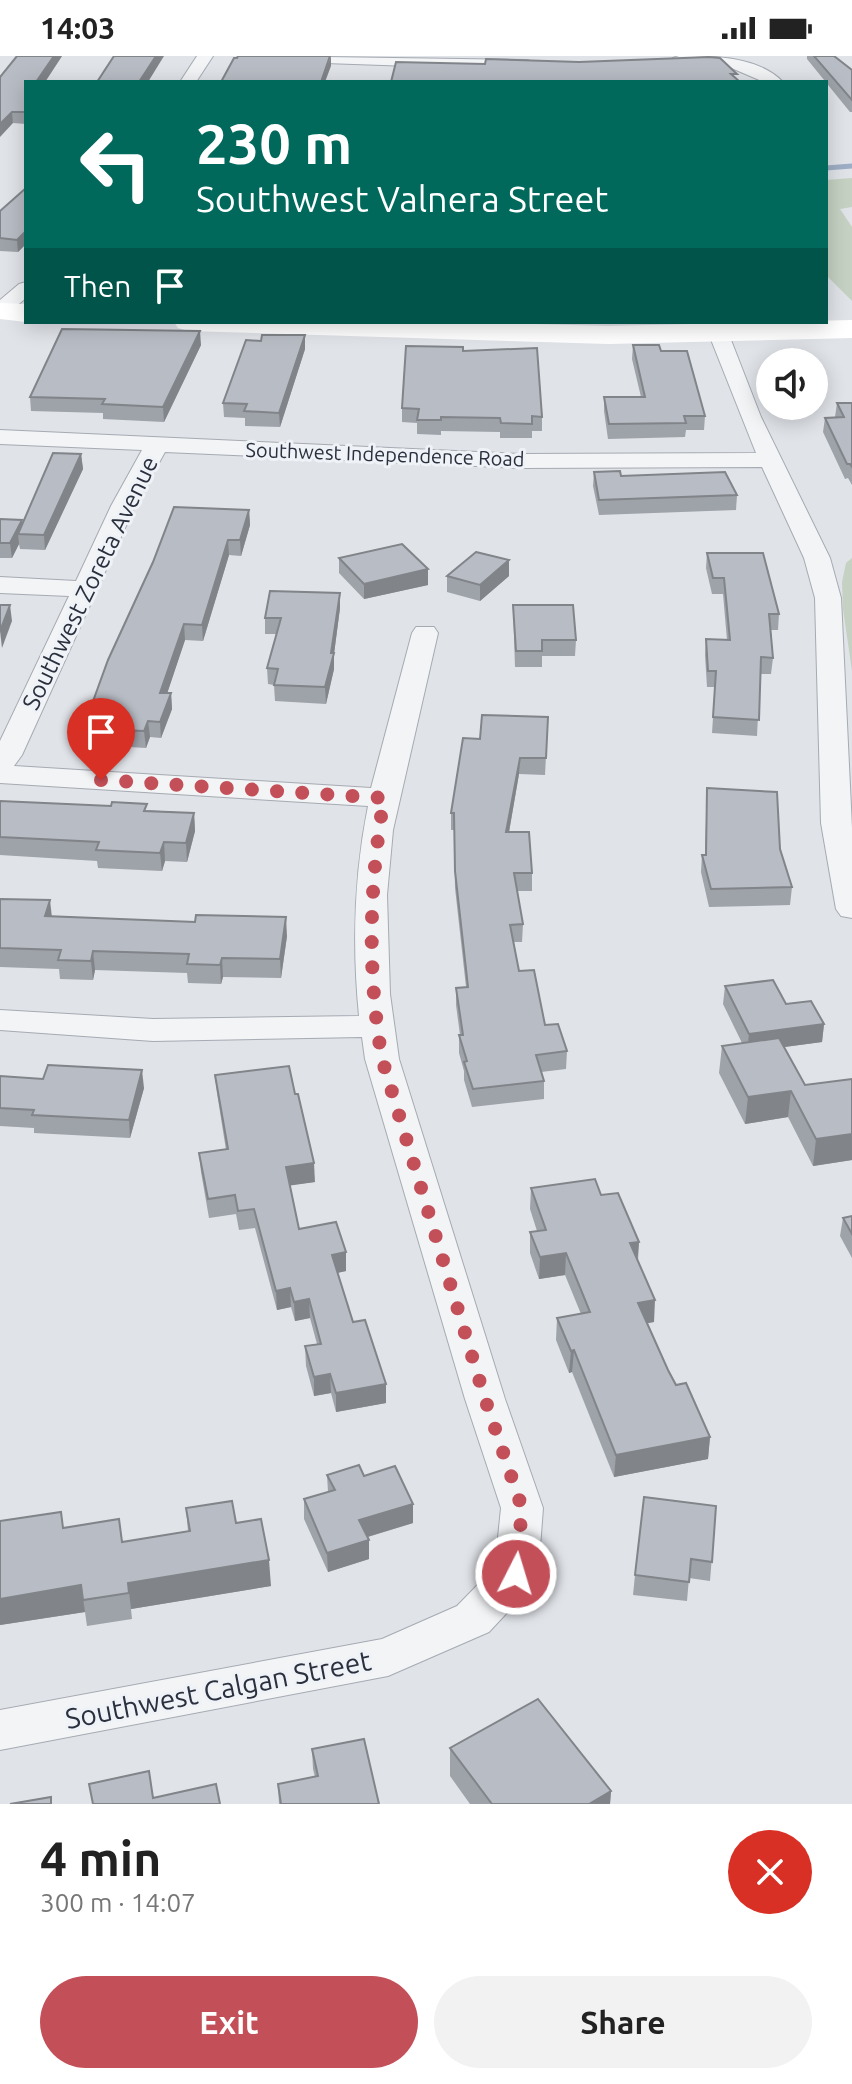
<!DOCTYPE html>
<html lang="en">
<head>
<meta charset="utf-8">
<style>
	body { margin:0; font-family:Ubuntu,sans-serif; background:#f2f2f2; color:#222; height:100vh; display:flex; flex-direction:column; font-size:30px; white-space:nowrap }
	* { box-sizing:border-box; margin:0 }
	p { font-size:26px; color:#767676 }
	.icon { flex:none; width:44px; height:44px; fill:none; stroke:currentColor; stroke-width:2; stroke-linecap:round; stroke-linejoin:round }
	.map { position:relative; height:1748px; overflow:hidden }
	.panel { display:flex; flex-direction:column; background:#fff; flex:1 }
	.panel>* { flex:none }
	.banner { position:absolute; left:24px; top:24px; width:804px; height:244px; border-radius:0px; box-shadow:0 4px 20px #0003; background:#00695c; color:#fff; overflow:hidden }
	.fabs { position:absolute; left:756px; top:292px; display:grid; gap:16px }
	.fabs a { display:grid; place-items:center; width:72px; height:72px; border-radius:50%; background:#fff; box-shadow:0 4px 20px #0003; font-size:40px }
	.pin { position:absolute; display:grid; place-items:center; width:68px; height:68px; color:#fff; margin:-82px -34px; border-radius:50% 50% 50% 0; rotate:-45deg; box-shadow:0 0 8px #0007 }
	.pin .icon { rotate:45deg }
	.me { position:absolute; width:88px; margin:-44px; rotate:5deg; stroke-linejoin:round; filter:drop-shadow(0 0 6px #0008) }
	.turn { display:flex; align-items:center; gap:28px; height:168px; padding:0 40px; font-size:36px }
	.turn .icon { width:104px; height:104px; stroke-width:2.5 }
	.turn b { display:block; font-size:56px; line-height:68px }
	.then { display:flex; align-items:center; height:76px; padding:0 40px; background:#0003; gap:16px; font-size:30px }
	.round { display:grid; place-items:center; flex:none; width:84px; height:84px; border-radius:42px; background:#f2f2f2 }
	.head { display:flex; align-items:center; justify-content:space-between; height:136px; padding:0 40px }
	h1 { font-size:48px; font-weight:700; line-height:60px }
	.cta { display:flex; gap:16px; margin-top:auto; padding:16px 40px }
	.cta a { flex:1; height:92px; border-radius:48px; background:#c34f59; color:#fff; font-size:32px; font-weight:700; line-height:92px; text-align:center }
	.cta a+a { background:#f2f2f2; color:#222 }
	.status { display:flex; justify-content:space-between; align-items:center; height:56px; padding:0 40px; background:#fff; direction:ltr }
	.status svg { height:22px; fill:currentColor }
	.map>svg:first-child { display:block }
	.green { fill:#c5d1c2 }
	.lines { fill:none; stroke-linecap:round; stroke-linejoin:round }
	.stream { stroke:#9eaec5; stroke-width:5 }
	.street-casing { stroke:#a6aab2; stroke-width:2 }
	.street { fill:#f2f4f6; fill-rule:evenodd }
	.secondary { fill:#fff; fill-rule:evenodd }
	.wall { fill:#9ea2a9 }
	.shaded-wall { fill:#818489 }
	.building { fill:#b8bcc4; stroke:#818489; stroke-width:2 }
	.route { stroke:#c34f59; stroke-width:14; stroke-dasharray:0 25.2 }
	.labels { text-anchor:middle; dominant-baseline:central; stroke-width:6; stroke-linejoin:round; paint-order:stroke }
	.far-street-label { font-size:20px; fill:#2a303e; stroke:#eff2f6 }
	.street-label { font-size:24px; fill:#2a303e; stroke:#eff2f6 }
	.near-street-label { font-size:28px; fill:#2a303e; stroke:#eff2f6 }
</style>
</head>
<body>
<div class="status"><b>14:03</b><svg viewBox="0 0 49 12"><path d="M0 12V9h3v3zM5 12V6h3v6zM10 12V3h3v9zM15 12V0h3v12zM26 1h20v11H26zM47 4h2v5h-2z"/></svg></div>
<div class="map">
<svg width="852" height="1748" viewBox="0 0 852 1748">
	<rect width="100%" height="100%" fill="#e0e3e8"/>
	<g class="green">
		<polygon points="852,122 852,151 840,153 852,171 852,245 826,219 826,124"/>
		<polygon points="852,502 852,615 843,553 842,526 846,507"/>
	</g>
	<g class="lines">
		<polyline class="stream" points="826,112 852,110"/>
		<defs>
			<g id="street">
				<polygon points="197,0 213,0 196,26 180,26"/>
				<polygon points="260,0 528,4 536,9 528,14 268,5"/>
				<path d="M679,0c34,0 79,0 104,26h-19l-35,-15 -56,-3v-6z"/>
				<polygon points="26,226 26,242 7,258 0,260 0,244 19,228"/>
				<path d="M704,266h20l37,95 69,141 11,40 11,230v90l-11,-2 -5,-7 -15,-86 -6,-225 -11,-40 -42,-91 -241,1 -356,-16 -30,54 -113,249 -8,11 357,22 41,-155 4,-6h18l4,6 -45,197 -6,65 3,99 9,65 106,340 38,109 -5,66 -6,12 -43,46 -101,44 -388,74v-40l382,-71 75,-33 38,-39 6,-59 -36,-109 -100,-340 -3,-22 -209,4 -153,-11v-20l153,9 206,-3c-7,-71 -5,-140 9,-210l-368,-23v-42l69,-145 -69,-3v-16l76,4 35,-75 31,-56 -142,-6v-14l521,24 235,-1z"/>
			</g>
		</defs>
		<use href="#street" class="street-casing"/>
		<use href="#street" class="street"/>
		<g class="secondary">
			<polygon points="0,247 26,248 26,266 0,263"/>
			<polygon points="852,264 852,282 608,288 188,275 178,272 174,266 467,266 608,270"/>
		</g>
	</g>
	<g class="wall">
		<polygon points="62,0 45,26 26,26 26,68 13,67 0,21"/>
		<polygon points="807,0 834,0 852,14 852,56 850,56 807,3"/>
		<polygon points="26,132 26,188 18,196 0,195 0,155"/>
		<polygon points="201,289 164,366 103,363 103,357 31,355 30,341"/>
		<polygon points="633,289 661,295 705,360 704,374 686,374 685,381 608,383 604,355 604,341 641,341 632,303"/>
		<polygon points="305,293 280,371 245,370 245,362 224,361 223,347"/>
		<polygon points="463,295 542,361 542,375 532,375 532,382 500,382 500,376 441,375 441,379 417,378 417,367 402,366 402,352"/>
		<polygon points="837,347 852,347 852,429 848,422 845,423 823,376 825,362 835,361"/>
		<polygon points="81,398 83,413 45,494 20,493 19,488 12,502 0,502 0,463 22,464 23,468"/>
		<polygon points="594,416 737,439 736,454 599,459 593,430"/>
		<polygon points="249,454 250,469 241,500 229,499 203,585 185,584 167,637 171,637 172,653 161,682 150,681 146,692 94,689 93,673 96,665 94,665 92,648"/>
		<polygon points="707,497 779,558 778,574 771,574 773,602 771,618 760,618 757,680 712,677 715,631 707,631 705,599 706,583 727,584 723,538 712,538 706,512"/>
		<polygon points="339,502 428,529 364,543 339,517"/>
		<polygon points="509,504 509,520 480,545 447,536 447,520"/>
		<polygon points="513,549 576,584 575,600 542,600 542,611 515,611"/>
		<polygon points="340,552 334,598 334,613 326,648 275,645 274,629 268,628 267,612 277,578 265,578 265,562"/>
		<polygon points="548,661 545,719 519,718 509,776 532,817 532,835 517,835 523,868 522,886 514,886 519,915 545,969 567,995 566,1013 541,1016 544,1025 544,1043 472,1051 464,1024 464,1015 459,997 459,979 460,979 456,949 456,932 466,931 455,832 454,774 451,774 451,757 480,683"/>
		<polygon points="707,732 780,793 792,831 790,849 709,851 701,816 702,799 705,799"/>
		<polygon points="0,745 194,757 195,775 187,806 165,805 162,815 98,812 97,805 0,799"/>
		<polygon points="0,843 52,861 287,880 281,922 223,921 221,928 188,927 187,917 95,914 93,924 60,923 59,913 0,911"/>
		<polygon points="725,930 786,948 824,968 822,986 784,991 805,1029 852,1023 852,1104 813,1110 788,1061 745,1068 719,1017 722,990 742,987 723,948"/>
		<polygon points="215,1019 315,1126 290,1129 299,1173 346,1196 346,1215 337,1217 353,1266 386,1347 336,1356 331,1337 314,1340 306,1310 305,1290 317,1288 310,1262 295,1265 291,1251 277,1254 255,1172 239,1174 236,1158 209,1162 201,1116 199,1097 226,1094 217,1037"/>
		<polygon points="0,1020 144,1032 130,1082 34,1077 34,1072 0,1070"/>
		<polygon points="531,1132 601,1139 639,1186 638,1205 654,1266 647,1267 668,1314 676,1329 710,1381 708,1403 614,1421 572,1316 569,1317 556,1284 557,1262 581,1258 565,1219 539,1223 530,1197 530,1176 537,1175 530,1153"/>
		<polygon points="852,1160 852,1202 840,1180 843,1162"/>
		<polygon points="327,1419 364,1420 413,1467 368,1481 369,1503 328,1516 304,1463 304,1443 328,1436"/>
		<polygon points="716,1450 710,1525 689,1522 687,1545 633,1539 635,1519"/>
		<polygon points="186,1452 236,1467 271,1530 131,1553 132,1563 87,1570 85,1556 0,1569 0,1465 63,1472 122,1486 188,1475"/>
		<polygon points="450,1692 611,1735 610,1748 470,1748 450,1720"/>
		<polygon points="312,1693 379,1748 279,1748 278,1728 315,1721 313,1713"/>
	</g>
	<g class="shaded-wall">
		<polygon points="54,0 62,0 45,26 36,26"/>
		<polygon points="156,0 164,0 148,26 139,26"/>
		<polygon points="331,0 331,10 325,26 321,26"/>
		<polygon points="12,56 13,67 0,81 0,68"/>
		<polygon points="26,175 26,188 18,196 17,184"/>
		<polygon points="200,275 201,289 164,366 163,351"/>
		<polygon points="305,279 305,293 280,371 279,357"/>
		<polygon points="81,398 83,413 45,494 44,479"/>
		<polygon points="249,454 250,469 241,500 240,484"/>
		<polygon points="22,464 24,478 18,478 19,488 12,502 10,487"/>
		<polygon points="228,484 229,499 203,585 202,569"/>
		<polygon points="509,504 509,520 480,545 480,529"/>
		<polygon points="428,513 428,529 364,543 364,528"/>
		<polygon points="340,537 340,552 334,598 334,613 326,648 325,631"/>
		<polygon points="10,549 12,565 2,592 0,575"/>
		<polygon points="184,568 185,584 162,653 160,637"/>
		<polygon points="171,637 172,653 161,682 160,666"/>
		<polygon points="148,665 150,681 146,692 144,675"/>
		<polygon points="520,702 519,718 506,793 506,776"/>
		<polygon points="194,757 195,775 187,806 186,787"/>
		<polygon points="164,786 165,805 162,815 160,797"/>
		<polygon points="50,844 52,862 45,860"/>
		<polygon points="286,861 287,880 281,922 280,903"/>
		<polygon points="93,895 95,914 93,924 91,905"/>
		<polygon points="222,902 223,921 221,928 220,909"/>
		<polygon points="824,968 822,986 747,996 749,978"/>
		<polygon points="142,1014 144,1032 130,1082 129,1064"/>
		<polygon points="791,1035 788,1061 745,1068 748,1041"/>
		<polygon points="852,1078 852,1104 813,1110 816,1083"/>
		<polygon points="314,1107 315,1126 287,1130 286,1111"/>
		<polygon points="639,1186 637,1208 630,1187"/>
		<polygon points="346,1196 346,1215 332,1218 332,1199"/>
		<polygon points="566,1197 565,1219 539,1223 540,1201"/>
		<polygon points="290,1232 291,1251 277,1254 276,1235"/>
		<polygon points="309,1243 310,1262 295,1265 294,1246"/>
		<polygon points="655,1244 654,1266 637,1269 638,1247"/>
		<polygon points="574,1294 572,1316 569,1317 571,1295"/>
		<polygon points="330,1318 331,1337 314,1340 314,1321"/>
		<polygon points="386,1328 386,1347 336,1356 336,1337"/>
		<polygon points="710,1381 708,1403 614,1421 616,1399"/>
		<polygon points="413,1448 413,1467 360,1483 359,1464"/>
		<polygon points="369,1484 369,1503 328,1516 327,1497"/>
		<polygon points="269,1504 271,1530 131,1553 128,1527"/>
		<polygon points="81,1529 85,1556 0,1569 0,1543"/>
		<polygon points="611,1735 610,1748 589,1748"/>
	</g>
	<g class="building">
		<polygon points="17,0 54,0 36,26 26,26 26,56 12,56 0,68 0,21"/>
		<polygon points="114,0 156,0 139,26 97,26"/>
		<polygon points="238,0 330,0 321,26 217,26 221,26 234,2 237,2"/>
		<polygon points="814,0 834,0 852,14 852,44"/>
		<polygon points="709,1 720,2 737,18 731,18 740,26 391,26 396,6 485,8 486,3 579,6"/>
		<polygon points="26,132 26,175 17,184 0,182 0,155"/>
		<polygon points="62,273 200,275 163,351 102,348 105,343 30,341"/>
		<polygon points="262,279 305,279 279,357 244,355 247,348 223,347 246,284 261,285"/>
		<polygon points="633,289 659,289 661,295 687,295 705,360 684,360 686,367 609,368 604,341 645,341"/>
		<polygon points="406,290 463,291 463,295 537,292 542,361 532,360 532,368 501,367 500,362 441,361 441,364 417,364 419,353 402,352"/>
		<polygon points="837,347 852,347 852,411 850,408 847,408 825,362 844,361"/>
		<polygon points="53,397 81,398 44,479 18,478"/>
		<polygon points="620,415 621,420 725,416 737,439 599,444 594,416"/>
		<polygon points="174,451 249,454 240,484 228,484 202,569 184,568 160,637 171,637 160,666 148,665 144,675 93,673 103,649 92,648 108,604 153,506"/>
		<polygon points="0,463 22,464 10,487 0,487"/>
		<polygon points="402,488 428,513 364,528 339,502"/>
		<polygon points="476,496 509,504 480,529 447,520"/>
		<polygon points="707,497 763,497 779,558 769,558 773,602 761,601 759,664 713,661 716,615 708,615 706,583 730,584 724,522 713,522"/>
		<polygon points="270,535 340,537 331,597 334,597 325,631 274,629 278,613 267,612 281,562 265,562"/>
		<polygon points="0,549 10,549 0,575"/>
		<polygon points="513,549 573,549 576,584 542,584 542,595 516,595"/>
		<polygon points="482,659 548,661 546,702 520,702 506,776 529,776 532,817 514,817 523,868 510,869 519,915 534,914 545,969 558,968 567,995 536,999 544,1025 473,1033 464,1006 467,1005 459,979 463,979 456,932 468,931 455,815 454,757 451,757 463,682 480,683"/>
		<polygon points="707,732 777,736 780,793 792,831 711,833 702,799 706,799"/>
		<polygon points="0,745 111,750 112,746 147,748 144,755 194,757 186,787 164,786 160,797 96,794 99,786 0,781"/>
		<polygon points="0,843 50,844 45,860 195,866 196,859 286,861 280,903 222,902 220,909 187,908 189,898 93,895 91,905 58,904 61,894 0,892"/>
		<polygon points="773,924 786,948 811,945 824,968 749,978 725,930"/>
		<polygon points="779,982 805,1029 852,1023 852,1078 816,1083 791,1035 748,1041 722,990"/>
		<polygon points="48,1009 142,1014 129,1064 32,1059 34,1054 0,1052 0,1020 43,1023"/>
		<polygon points="289,1010 295,1038 298,1038 314,1107 286,1111 299,1173 336,1166 346,1196 332,1199 353,1266 365,1264 386,1328 336,1337 330,1318 314,1321 305,1290 321,1288 309,1243 294,1246 290,1232 276,1235 254,1153 238,1155 235,1139 208,1143 199,1097 228,1093 215,1019"/>
		<polygon points="595,1123 601,1139 618,1137 639,1186 630,1187 655,1244 638,1247 668,1314 676,1329 686,1327 710,1381 616,1399 574,1294 571,1295 557,1262 590,1256 566,1197 540,1201 530,1176 546,1174 531,1132"/>
		<polygon points="852,1160 852,1178 843,1162"/>
		<polygon points="359,1409 364,1420 395,1410 413,1448 359,1464 369,1484 327,1497 304,1443 335,1434 327,1419"/>
		<polygon points="644,1441 716,1450 712,1506 691,1503 689,1526 635,1519"/>
		<polygon points="232,1445 236,1467 261,1463 269,1504 128,1527 129,1537 83,1544 81,1529 0,1543 0,1465 61,1456 63,1472 119,1463 122,1486 190,1475 186,1452"/>
		<polygon points="538,1643 611,1735 589,1748 492,1748 450,1692"/>
		<polygon points="364,1683 379,1748 281,1748 278,1728 318,1720 312,1693"/>
		<polygon points="149,1715 153,1742 216,1728 220,1748 93,1748 89,1728"/>
		<polygon points="51,1741 51,1748 10,1748"/>
	</g>
	<g class="lines">
		<path class="route" d="M101,724l283,18c-15,88 -17,173 -2,261l103,340 37,109 -6,66"/>
	</g>
	<g class="labels">
		<g class="far-street-label">
			<text transform="translate(385 398) rotate(2)">Southwest Independence Road</text>
		</g>
		<g class="street-label">
			<text transform="translate(90 527) rotate(-64)">Southwest Zoreta Avenue</text>
		</g>
		<g class="near-street-label">
			<text transform="translate(218 1633) rotate(-11)">Southwest Calgan Street</text>
		</g>
	</g>
</svg>
<div class="fabs">
<a><svg class="icon" aria-label="sound" viewBox="0 0 24 24"><path d="M4 9h4l5-4v14l-5-4H4zM17 9q2 3 0 6"/></svg></a>
</div>
<div class="pin" style="left:101px;top:724px;background:#d93025"><svg class="icon" aria-label="arrive" viewBox="0 0 24 24"><path d="M6 21V4h12l-3 4 3 4H6"/></svg></div>
<svg class="me" style="left:516px;top:1518px" viewBox="-20 -20 40 40"><circle r="17" fill="#c34f59" stroke="#fff" stroke-width="3"/><path d="M0-11L8 9 0 5-8 9z" fill="#fff"/></svg>
<div class="banner">
<div class="turn"><svg class="icon" aria-label="left" viewBox="0 0 24 24"><path d="M17 20v-9H6M10 6l-5 5 5 5"/></svg><div><b>230 m</b>Southwest Valnera Street</div></div>
<div class="then">Then<svg class="icon" aria-label="arrive" viewBox="0 0 24 24"><path d="M6 21V4h12l-3 4 3 4H6"/></svg></div>
</div>
</div>
<section class="panel">
<div class="head"><div><h1>4 min</h1><p>300 m · 14:07</p></div><a class="round" style="background:#d93025;color:#fff"><svg class="icon" aria-label="close" viewBox="0 0 24 24"><path d="M6 6l12 12M18 6L6 18"/></svg></a></div>
<div class="cta"><a>Exit</a><a>Share</a></div>
</section>
</body>
</html>
